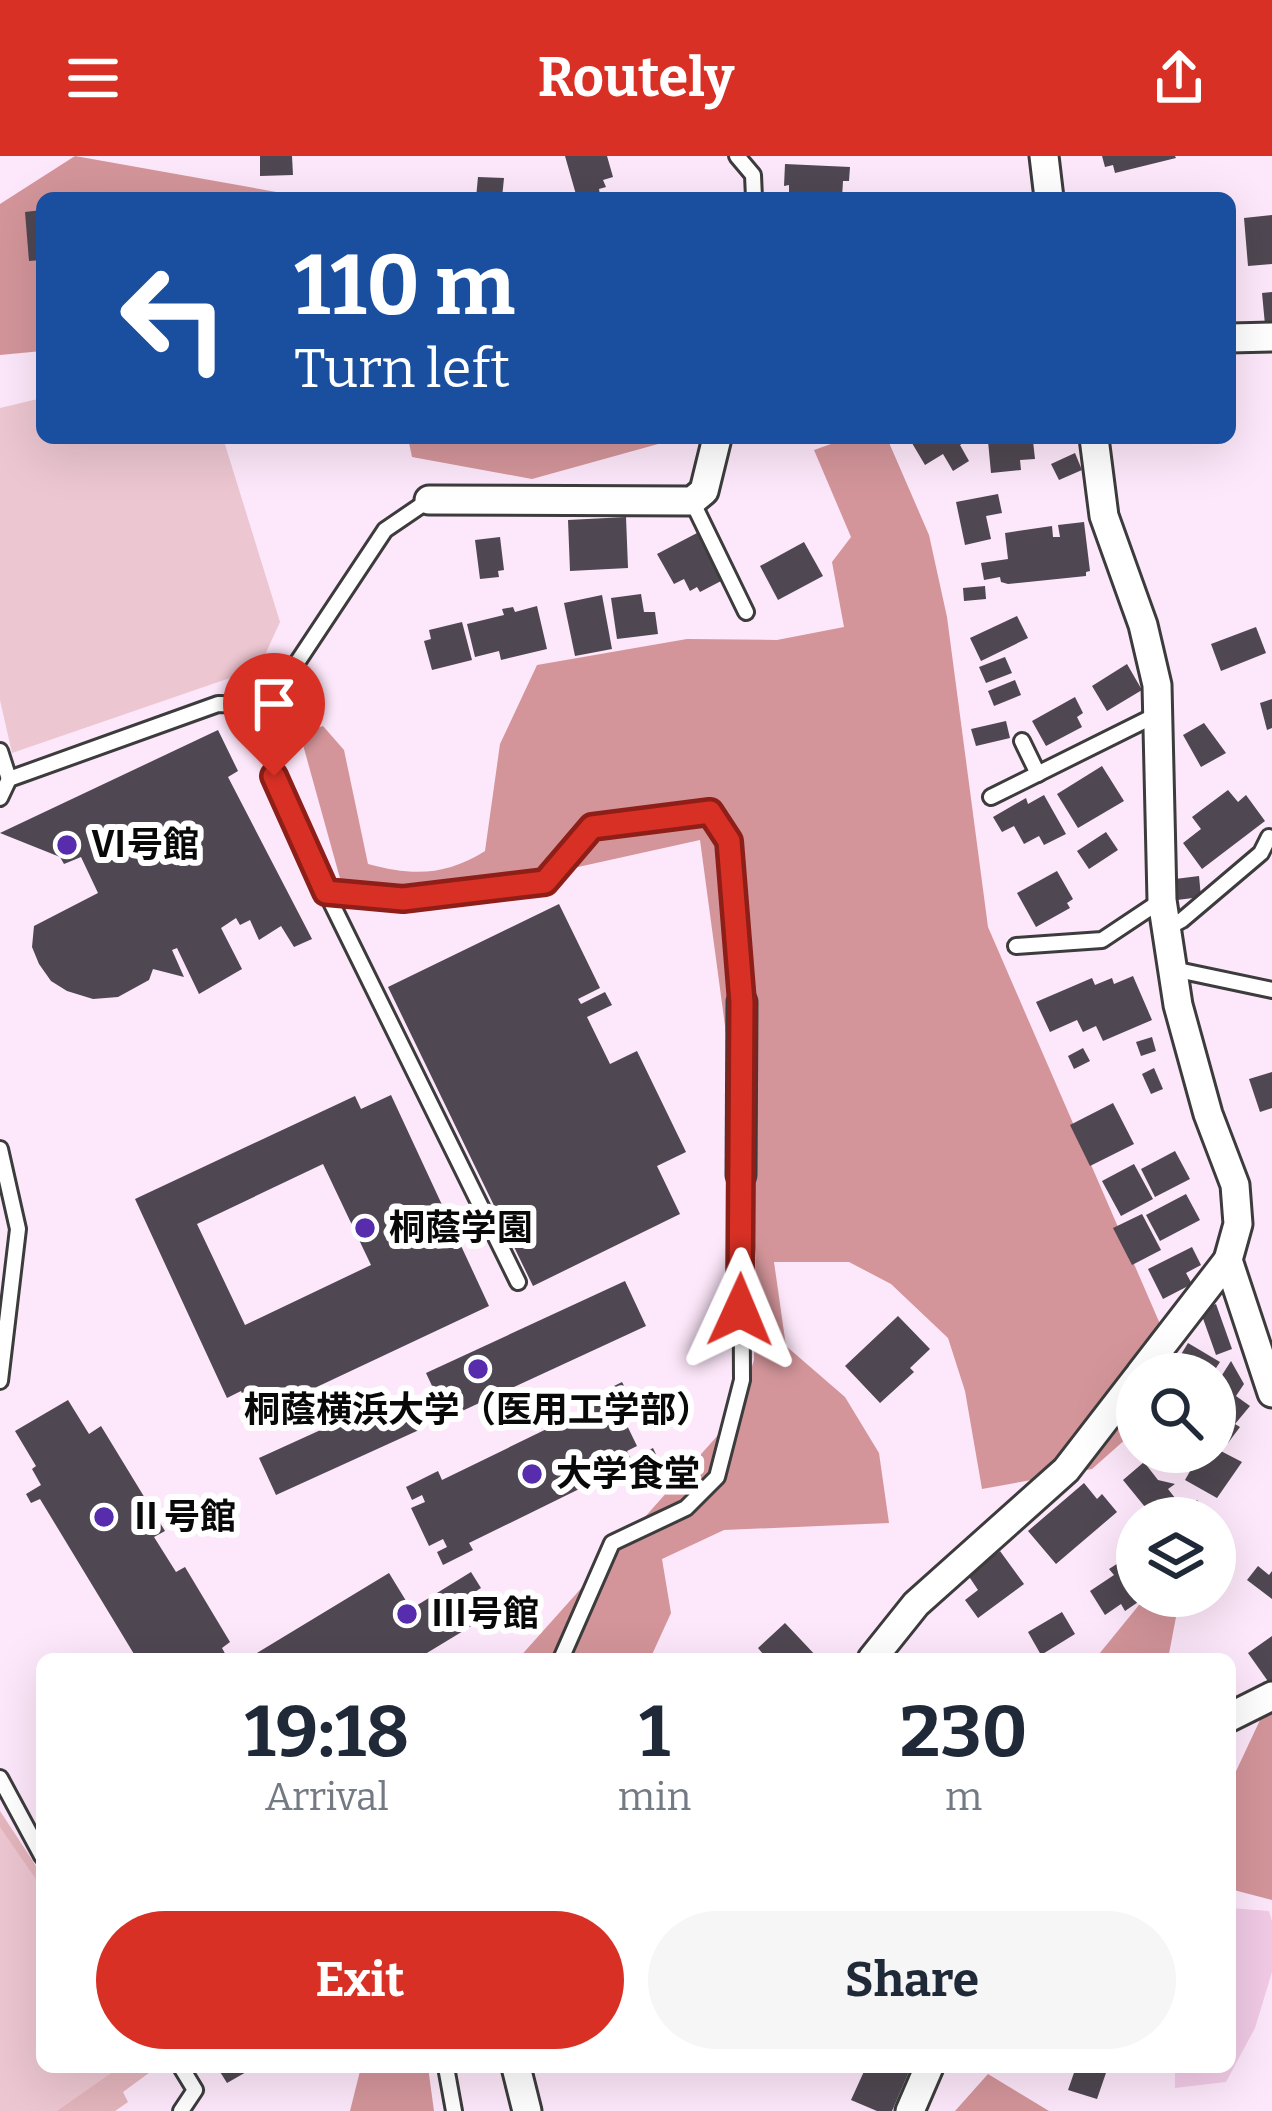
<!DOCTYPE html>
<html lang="en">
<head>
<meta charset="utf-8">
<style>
	body { margin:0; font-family:Bitter,"Noto Sans JP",serif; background:#f6f6f7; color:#1f2937; height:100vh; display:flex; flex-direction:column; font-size:45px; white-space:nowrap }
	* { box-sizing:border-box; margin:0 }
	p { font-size:39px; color:#747a83 }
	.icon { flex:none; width:66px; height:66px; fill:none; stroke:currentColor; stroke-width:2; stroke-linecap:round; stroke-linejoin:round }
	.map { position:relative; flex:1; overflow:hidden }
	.side { position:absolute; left:36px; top:1497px; width:1200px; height:420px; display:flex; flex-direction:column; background:#fff; border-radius:18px; box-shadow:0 12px 48px #0002 }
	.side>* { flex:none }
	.top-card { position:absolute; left:36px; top:36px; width:1200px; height:252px; border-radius:18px; box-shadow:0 12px 48px #0002; background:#1a4fa0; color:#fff; overflow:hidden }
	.controls { position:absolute; left:1116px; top:1197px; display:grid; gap:24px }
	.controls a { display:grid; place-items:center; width:120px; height:120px; border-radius:50%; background:#fff; box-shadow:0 12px 48px #0002; font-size:60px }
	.pin { position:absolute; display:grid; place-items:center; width:102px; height:102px; color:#fff; margin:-123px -51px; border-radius:50% 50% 50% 0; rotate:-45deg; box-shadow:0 0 12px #0007 }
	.pin .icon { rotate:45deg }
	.me { position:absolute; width:132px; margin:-66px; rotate:1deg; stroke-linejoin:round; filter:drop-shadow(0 0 9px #0008) }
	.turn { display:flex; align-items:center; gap:42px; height:252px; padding:0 60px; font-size:54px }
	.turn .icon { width:156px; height:156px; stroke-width:2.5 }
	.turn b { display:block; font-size:84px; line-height:102px }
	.eta { display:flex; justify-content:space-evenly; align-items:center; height:204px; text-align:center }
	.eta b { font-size:72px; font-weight:700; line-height:84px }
	.cta { display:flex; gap:24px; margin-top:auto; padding:24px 60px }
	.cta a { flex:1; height:138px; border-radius:72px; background:#d93025; color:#fff; font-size:48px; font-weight:700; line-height:138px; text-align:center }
	.cta a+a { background:#f6f6f7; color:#1f2937 }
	header { display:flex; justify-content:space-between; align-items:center; height:156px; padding:0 60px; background:#d93025; color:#fff; font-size:54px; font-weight:700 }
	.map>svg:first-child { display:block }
	.farmland { fill:#f1cae6 }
	.green { fill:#e4b5bc }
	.forest { fill:#d3959a }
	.pitch { fill:#ecc6d1 }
	.building { fill:#4f4751; fill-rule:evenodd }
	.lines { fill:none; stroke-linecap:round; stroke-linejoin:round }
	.service-casing { stroke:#3c3c3c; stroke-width:20 }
	.minor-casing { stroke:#3c3c3c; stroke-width:33 }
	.service { stroke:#fff; stroke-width:14 }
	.minor { stroke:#fff; stroke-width:27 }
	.route-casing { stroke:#8d1f18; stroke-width:30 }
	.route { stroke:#d93025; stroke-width:21 }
	.poi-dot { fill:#572dae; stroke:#fff; stroke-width:4.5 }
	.labels { text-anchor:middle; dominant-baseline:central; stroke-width:12; stroke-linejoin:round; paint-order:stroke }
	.poi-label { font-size:36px; font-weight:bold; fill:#090909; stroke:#fff; text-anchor:start }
</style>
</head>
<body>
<header><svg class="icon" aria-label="menu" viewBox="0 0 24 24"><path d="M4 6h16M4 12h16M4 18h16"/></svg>Routely<svg class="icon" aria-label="share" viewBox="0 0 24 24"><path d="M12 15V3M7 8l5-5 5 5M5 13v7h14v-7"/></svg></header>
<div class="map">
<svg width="1272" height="1955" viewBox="0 0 1272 1955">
	<rect width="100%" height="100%" fill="#fde7fa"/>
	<polygon class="farmland" points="1230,1752 1269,1755 1272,1765 1272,1816 1255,1872 1226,1926 1175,1932 1175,1911 1230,1911"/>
	<polygon class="green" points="0,1655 42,1719 42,1911 157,1911 123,1936 128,1946 115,1955 0,1955"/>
	<g class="forest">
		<polygon points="75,0 310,42 42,42 42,195 0,199 0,48"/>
		<polygon points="408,282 668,282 669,285 532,323 412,301"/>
		<path d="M848,282h39l42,97 18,82 41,310 182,420 -11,27h-22l-1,56 -44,39 -110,20 -17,-98 -17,-53 -57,-54 -42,-22h-75l12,84 59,51 34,56 10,70 -165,7 -62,29 9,54 -21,46h-132l218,-244 18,-55 2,-104 -56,-416 -303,67 -51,-7 -46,-166 23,-8 21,24 24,114c45,12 77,12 117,-13l15,-107 37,-79 150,-26 90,1 67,-13 -12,-65 19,-25 -37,-87z"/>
		<polygon points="1165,1440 1180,1440 1168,1503 1095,1503 1139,1449"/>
		<polygon points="1272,1557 1272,1744 1230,1733 1230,1628 1260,1564"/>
		<polygon points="361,1911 428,1911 434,1955 350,1955"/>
		<polygon points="988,1918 1049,1955 955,1955"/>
	</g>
	<g class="pitch">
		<polygon points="42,242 42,282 223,282 280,466 259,512 12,597 0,544 0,252"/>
		<polygon points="0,1671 42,1732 42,1911 120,1911 57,1955 0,1955"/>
	</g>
	<g class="building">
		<polygon points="260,0 292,0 293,19 260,20"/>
		<polygon points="565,0 607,0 613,21 603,24 606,31 599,33 600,39 577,42"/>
		<polygon points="1102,0 1175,0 1176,2 1115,17 1113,9 1105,11"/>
		<polygon points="785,8 850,11 849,25 843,25 842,42 789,42 789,29 784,30"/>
		<polygon points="478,21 504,22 502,42 476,42"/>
		<polygon points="42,54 42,104 29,105 25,56"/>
		<polygon points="1272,59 1272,108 1248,110 1244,62"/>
		<polygon points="1272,136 1272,169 1265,169 1262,137"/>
		<polygon points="909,282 971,282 960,289 969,305 953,315 943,298 925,309"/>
		<polygon points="1012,282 1018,282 1018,286 1033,285 1035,303 1020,304 1021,314 991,317 988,285"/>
		<polygon points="1075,297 1082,314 1059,324 1051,308"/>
		<polygon points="998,338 1002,357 986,360 991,383 965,389 956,346"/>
		<polygon points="626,361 628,412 570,415 568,364"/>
		<polygon points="1084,366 1090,415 1086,416 1086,420 1008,428 1001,426 1000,421 984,424 981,407 1008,403 1005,377 1052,370 1053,381 1060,381 1058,369"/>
		<polygon points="697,377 723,424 700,436 697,431 690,435 684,423 674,428 657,398"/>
		<polygon points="500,381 504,414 498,415 499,421 480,423 475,384"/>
		<polygon points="804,386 823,420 778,444 760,410"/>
		<polygon points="985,430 986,443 964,445 963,432"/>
		<polygon points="641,438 644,456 655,456 658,478 617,483 611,442"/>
		<polygon points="602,439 612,493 575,500 564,447"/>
		<polygon points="537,450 547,493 501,504 499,495 475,501 467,468 504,459 502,453 513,451 515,456"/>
		<polygon points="1017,460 1028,482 981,505 970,482"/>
		<polygon points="462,466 472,504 432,514 424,485 431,483 429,474"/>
		<polygon points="1256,471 1266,497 1221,515 1211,488"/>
		<polygon points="1005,501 1012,517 986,527 979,511"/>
		<polygon points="1127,508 1142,534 1107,555 1092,530"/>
		<polygon points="1015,524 1021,539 994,550 988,535"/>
		<polygon points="1075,541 1083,557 1077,561 1082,571 1046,590 1032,565"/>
		<polygon points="1272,543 1272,572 1267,574 1260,547"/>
		<polygon points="1006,565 1010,582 976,590 971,573"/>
		<polygon points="1204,567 1226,597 1201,611 1183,579"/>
		<polygon points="218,574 238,615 228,621 312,783 294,791 281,770 259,784 250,764 240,769 236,762 221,772 242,813 199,838 177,792 172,794 184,821 153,813 149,824 118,841 93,843 67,835 51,825 39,808 32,791 34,770 98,737 81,701 64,708 60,701 0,677"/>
		<polygon points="1102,610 1124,645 1078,672 1057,638"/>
		<polygon points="1228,634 1238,646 1246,639 1265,665 1202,713 1183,687 1201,673 1192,661"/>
		<polygon points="1044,639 1066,678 1044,689 1039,680 1024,688 1014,670 1002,676 993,661 1026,642 1028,648"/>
		<polygon points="1106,676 1118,694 1089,713 1077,695"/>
		<polygon points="1057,715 1073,743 1067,747 1070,752 1036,771 1017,737"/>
		<polygon points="1199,720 1201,741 1177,744 1175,723"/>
		<polygon points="559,748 600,832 578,843 581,848 605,836 612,849 587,861 610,908 637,895 686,996 657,1010 680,1058 533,1130 388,831"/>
		<polygon points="1133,820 1152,864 1103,885 1096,870 1083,876 1077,864 1050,876 1036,846 1092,822 1095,829 1112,822 1114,828"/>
		<polygon points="1152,881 1156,895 1141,900 1136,886"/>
		<polygon points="1083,892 1090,905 1074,913 1068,900"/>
		<polygon points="1154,912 1163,933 1151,938 1142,918"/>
		<polygon points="1272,916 1272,952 1260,956 1249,923"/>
		<path d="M391,939l98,211 -236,111 -12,-26 -14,7 -92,-199 220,-103 6,13zM323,1008l48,101 -126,60 -48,-101z"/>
		<polygon points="1113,947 1134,988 1090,1010 1070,969"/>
		<polygon points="1175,995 1190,1023 1155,1041 1141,1013"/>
		<polygon points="1134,1008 1153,1043 1121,1060 1102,1025"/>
		<polygon points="1186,1038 1200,1064 1160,1085 1146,1059"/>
		<polygon points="1142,1058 1161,1094 1132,1109 1113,1072"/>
		<polygon points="1192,1091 1201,1109 1186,1117 1192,1128 1163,1143 1148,1113"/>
		<polygon points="625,1125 646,1170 447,1262 426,1217"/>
		<polygon points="1216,1148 1232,1193 1216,1199 1200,1154"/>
		<polygon points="898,1160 930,1193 910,1212 914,1216 880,1247 845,1210"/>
		<polygon points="1188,1187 1220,1206 1212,1218 1169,1218"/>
		<polygon points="1231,1205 1244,1228 1236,1240 1250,1250 1235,1268 1240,1271 1228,1287 1215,1278 1215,1230"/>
		<polygon points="622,1226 629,1239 606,1250 610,1257 619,1253 637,1290 627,1295 631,1303 653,1292 659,1305 628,1321 624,1311 469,1387 473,1394 443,1409 437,1396 447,1391 443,1383 429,1390 411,1352 425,1346 422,1339 412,1344 406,1331 438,1315 442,1324 594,1250 590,1242"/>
		<polygon points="402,1237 419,1274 276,1339 259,1302"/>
		<polygon points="68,1244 89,1278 101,1270 165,1375 154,1381 176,1416 185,1411 230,1486 222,1492 228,1503 137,1503 40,1343 31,1347 26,1338 41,1329 32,1313 36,1310 15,1275"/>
		<polygon points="1215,1292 1242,1306 1217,1342 1185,1324 1201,1296 1215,1296"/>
		<polygon points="1144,1306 1158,1324 1175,1328 1168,1333 1179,1347 1165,1362 1154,1362 1123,1324"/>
		<polygon points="1084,1327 1097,1343 1102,1338 1117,1356 1056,1408 1028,1375"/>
		<polygon points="1197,1344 1214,1362 1178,1362"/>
		<polygon points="1000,1395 1024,1428 978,1462 965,1444 978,1434 968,1419"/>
		<polygon points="1137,1395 1137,1440 1147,1440 1125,1455 1121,1448 1105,1459 1090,1435 1114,1419 1109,1413"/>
		<polygon points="1258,1410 1269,1419 1272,1415 1272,1443 1247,1424"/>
		<polygon points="471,1416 481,1432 470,1439 477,1450 498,1437 506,1449 417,1503 247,1503 389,1417 411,1453"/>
		<polygon points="1062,1456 1075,1478 1041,1499 1028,1476"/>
		<polygon points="785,1467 819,1503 758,1503 763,1498 758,1492"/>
		<polygon points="1272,1480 1272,1531 1248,1497"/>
		<polygon points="217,1911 255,1911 227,1927"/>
		<polygon points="866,1911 911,1911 892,1955 877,1955 851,1944"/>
		<polygon points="1076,1911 1108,1911 1097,1943 1068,1934"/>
	</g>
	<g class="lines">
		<defs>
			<g id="service">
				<polyline points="737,0 753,19 754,42"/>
				<polyline points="692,345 746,456"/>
				<polyline points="269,549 385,374 429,344"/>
				<polyline points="1022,585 1038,618"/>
				<polyline points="0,595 9,623"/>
				<polyline points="991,641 1158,558"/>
				<polyline points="0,642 9,623 218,548 269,549 274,620 326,736 403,743 545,726 592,671 710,656 729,685 742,846"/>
				<polyline points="326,736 518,1126"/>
				<polyline points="1167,772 1182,764 1261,697 1269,681"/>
				<polyline points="1016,790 1102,784 1162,744"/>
				<polyline points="1173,813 1272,834"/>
				<polyline points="0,993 18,1073 0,1225"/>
				<polyline points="561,1503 612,1387 686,1352 717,1321 742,1224 741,1019"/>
				<polyline points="0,1622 42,1700"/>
				<polyline points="181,1911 195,1934 181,1955"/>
				<polyline points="446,1911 454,1955"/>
			</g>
			<g id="minor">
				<polyline points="1044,0 1049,42"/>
				<polyline points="1230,182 1272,181"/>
				<polyline points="1094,282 1104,360 1143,469 1157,529 1162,744 1178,849 1208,958 1235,1029 1238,1068 1228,1104 1272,1237"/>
				<polyline points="429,344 692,345 704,335 717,282"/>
				<polyline points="741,1019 742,846"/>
				<polyline points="1140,1218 1228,1104"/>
				<polyline points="872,1503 916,1448 1066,1314 1137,1222"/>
				<polyline points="1230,1561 1272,1540"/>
				<polyline points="516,1911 527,1955"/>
				<polyline points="910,1955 929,1911"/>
			</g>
		</defs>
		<use href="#service" class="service-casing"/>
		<use href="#minor" class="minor-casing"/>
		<use href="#service" class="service"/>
		<use href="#minor" class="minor"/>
	</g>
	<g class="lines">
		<defs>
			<polyline id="route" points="274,620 326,736 403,743 545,726 592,671 710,656 729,685 742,846 740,1154"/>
		</defs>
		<use href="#route" class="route-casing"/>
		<use href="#route" class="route"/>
	</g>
	<g class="poi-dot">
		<circle cx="67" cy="689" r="12"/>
		<circle cx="365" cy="1072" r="12"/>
		<circle cx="478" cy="1213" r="12"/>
		<circle cx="532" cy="1318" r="12"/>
		<circle cx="104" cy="1361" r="12"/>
		<circle cx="407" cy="1458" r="12"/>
	</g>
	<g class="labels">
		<g class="poi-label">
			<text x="91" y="689">Ⅵ号館</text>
			<text x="389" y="1072">桐蔭学園</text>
			<text x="478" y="1254" text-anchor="middle">桐蔭横浜大学（医用工学部）</text>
			<text x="556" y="1318">大学食堂</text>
			<text x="128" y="1361">Ⅱ号館</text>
			<text x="431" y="1458">Ⅲ号館</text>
		</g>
	</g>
</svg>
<div class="controls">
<a><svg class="icon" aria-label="search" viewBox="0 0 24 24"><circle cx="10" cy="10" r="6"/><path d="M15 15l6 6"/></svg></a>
<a><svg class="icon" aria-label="layers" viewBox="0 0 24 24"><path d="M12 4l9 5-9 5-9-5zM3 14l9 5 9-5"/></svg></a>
</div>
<div class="pin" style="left:274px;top:620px;background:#d93025"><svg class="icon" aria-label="arrive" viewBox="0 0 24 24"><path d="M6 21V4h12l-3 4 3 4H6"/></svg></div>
<svg class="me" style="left:740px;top:1154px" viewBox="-20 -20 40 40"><path d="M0-17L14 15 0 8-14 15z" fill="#d93025" stroke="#fff" stroke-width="4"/></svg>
<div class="top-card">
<div class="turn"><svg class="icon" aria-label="left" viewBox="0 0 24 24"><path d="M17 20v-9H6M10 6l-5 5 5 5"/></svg><div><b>110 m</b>Turn left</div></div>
</div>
<section class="side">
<div class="eta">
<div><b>19:18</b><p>Arrival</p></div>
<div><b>1</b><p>min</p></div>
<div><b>230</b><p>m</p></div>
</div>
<div class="cta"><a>Exit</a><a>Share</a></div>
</section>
</div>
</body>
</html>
